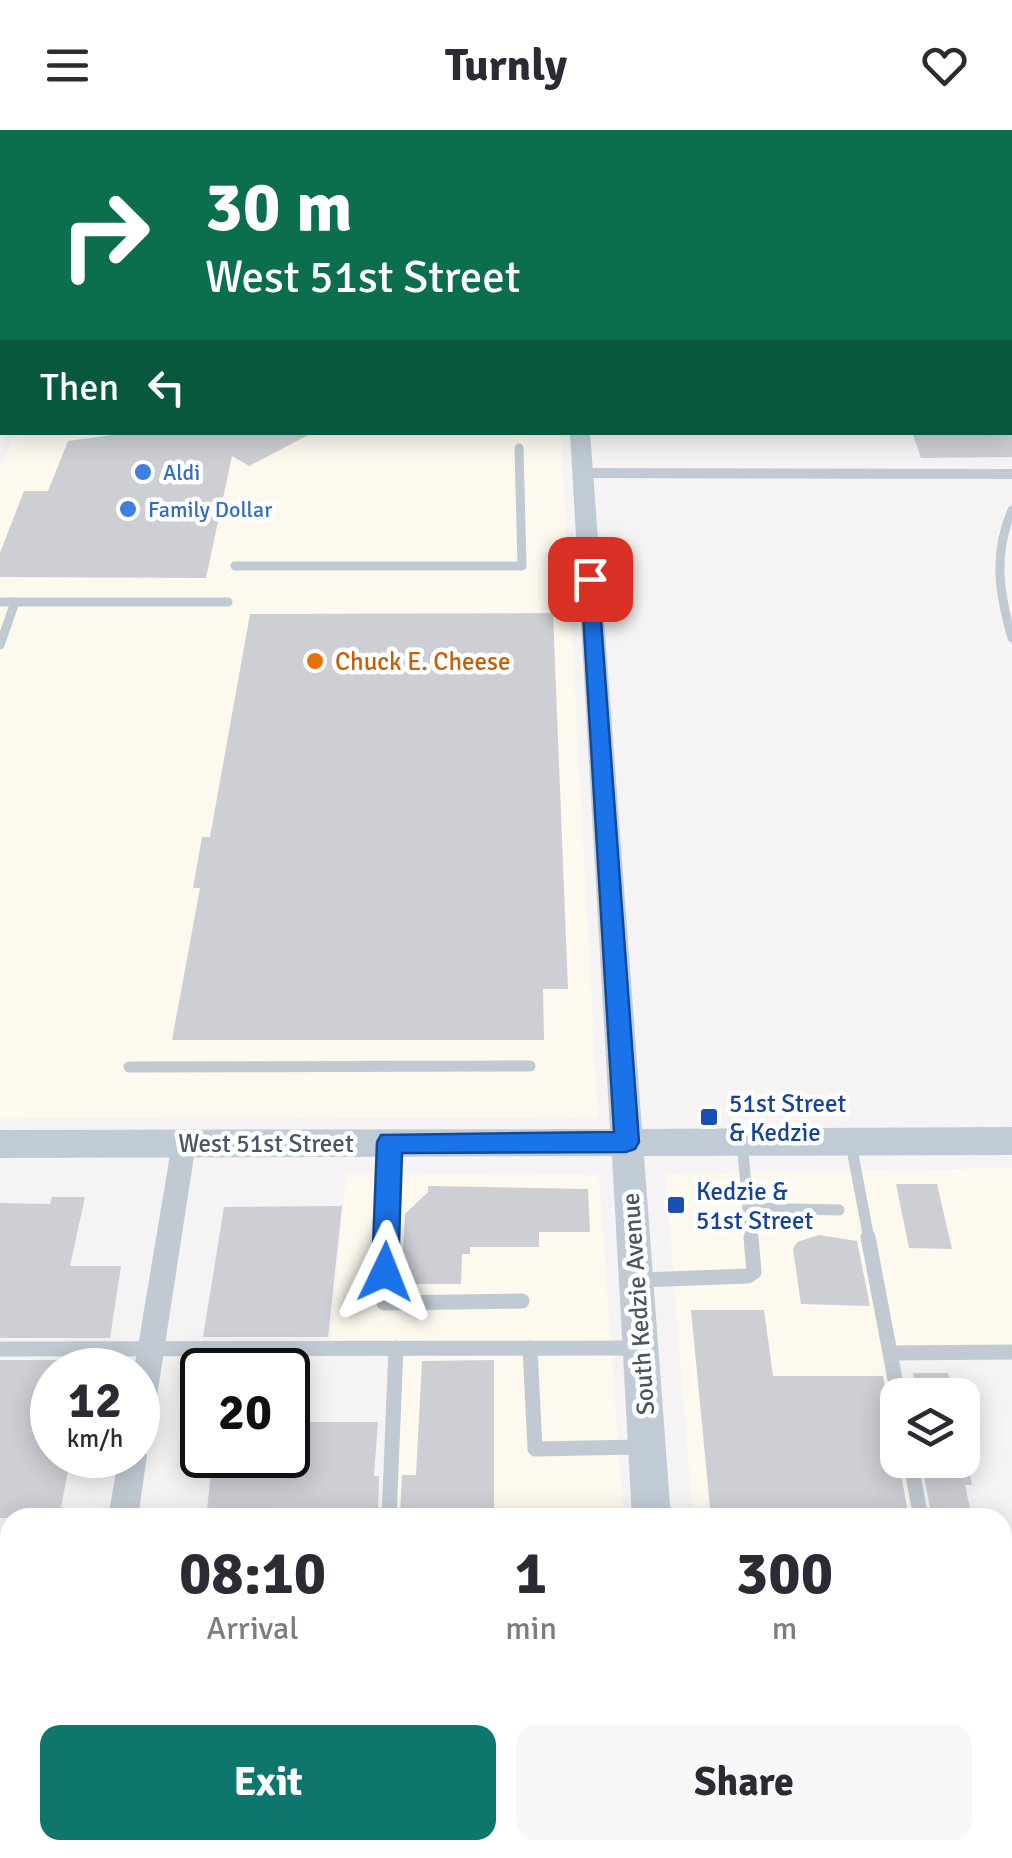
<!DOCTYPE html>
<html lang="en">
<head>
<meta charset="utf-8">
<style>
	body { margin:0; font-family:Signika,sans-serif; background:#f7f7f7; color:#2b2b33; height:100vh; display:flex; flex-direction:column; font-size:38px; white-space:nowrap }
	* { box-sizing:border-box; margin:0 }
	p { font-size:32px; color:#7c7c81 }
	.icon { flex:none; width:55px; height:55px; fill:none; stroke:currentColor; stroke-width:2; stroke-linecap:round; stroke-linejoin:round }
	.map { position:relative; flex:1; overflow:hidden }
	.drawer { position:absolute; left:0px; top:1378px; width:1012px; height:352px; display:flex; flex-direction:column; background:#fff; border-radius:30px 30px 0 0; box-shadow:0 5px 25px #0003 }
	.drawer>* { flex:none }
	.guide { position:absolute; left:0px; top:0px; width:1012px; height:305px; box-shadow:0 5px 25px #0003; background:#0b6e4f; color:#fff; overflow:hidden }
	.buttons { position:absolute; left:880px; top:1248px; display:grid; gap:20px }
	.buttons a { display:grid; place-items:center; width:100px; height:100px; border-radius:20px; background:#fff; box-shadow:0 5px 25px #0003; font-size:50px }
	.speed { position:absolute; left:30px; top:1218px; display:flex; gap:20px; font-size:50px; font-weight:700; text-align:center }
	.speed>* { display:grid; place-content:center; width:130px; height:130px; border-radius:50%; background:#fff; box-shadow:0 5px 25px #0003; line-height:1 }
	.speed small { font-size:25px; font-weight:400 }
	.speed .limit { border:5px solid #111; border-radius:15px; background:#fff; color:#111 }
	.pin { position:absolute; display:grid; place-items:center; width:85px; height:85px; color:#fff; margin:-42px; border-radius:20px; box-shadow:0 5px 15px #0006 }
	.me { position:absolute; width:110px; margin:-55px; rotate:2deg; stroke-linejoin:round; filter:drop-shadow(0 0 8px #0008) }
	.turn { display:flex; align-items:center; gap:35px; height:210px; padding:0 40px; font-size:45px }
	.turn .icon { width:130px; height:130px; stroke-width:2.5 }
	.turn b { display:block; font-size:70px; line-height:85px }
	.then { display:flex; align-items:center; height:95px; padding:0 40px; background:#0003; gap:20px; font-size:38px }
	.eta { display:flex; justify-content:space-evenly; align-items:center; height:170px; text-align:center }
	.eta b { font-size:60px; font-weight:800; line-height:70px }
	.primary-button { display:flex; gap:20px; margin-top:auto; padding:20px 40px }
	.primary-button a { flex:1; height:115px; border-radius:20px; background:#0f766e; color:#fff; font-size:40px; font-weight:800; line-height:115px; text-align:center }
	.primary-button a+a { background:#f7f7f7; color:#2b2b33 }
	header { display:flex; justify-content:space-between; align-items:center; height:130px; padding:0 40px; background:#fff; font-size:45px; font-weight:800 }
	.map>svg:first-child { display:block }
	.commercial { fill:#fdf9ef }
	.building { fill:#cdcfd5 }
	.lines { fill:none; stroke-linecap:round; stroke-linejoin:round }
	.lane-far2 { stroke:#c1cad2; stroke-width:9 }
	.lane-far1 { stroke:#c1cad2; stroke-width:11 }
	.lane { stroke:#c1cad2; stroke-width:15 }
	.street { fill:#c1cad2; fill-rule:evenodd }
	.secondary { fill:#c1cbd6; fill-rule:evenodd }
	.route { fill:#1a73e8; stroke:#114b97; stroke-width:2.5 }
	.shop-dot { fill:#3f7fe0; stroke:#fff; stroke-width:4 }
	.food-dot { fill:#e8710a; stroke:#fff; stroke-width:4 }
	.transit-dot { fill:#1a4fb4; stroke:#fff; stroke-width:4 }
	.labels { text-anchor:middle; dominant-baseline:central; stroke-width:9; stroke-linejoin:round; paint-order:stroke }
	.far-shop-label { font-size:22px; fill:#366cbe; stroke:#fff; text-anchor:start }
	.food-label { font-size:25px; fill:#c56008; stroke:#fff; text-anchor:start }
	.transit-label { font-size:25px; fill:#164399; stroke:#fff; text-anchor:start }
	.street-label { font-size:25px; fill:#4a5661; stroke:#fff }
</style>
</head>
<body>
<header><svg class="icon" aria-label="menu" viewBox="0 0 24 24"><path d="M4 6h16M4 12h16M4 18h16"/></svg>Turnly<svg class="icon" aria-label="heart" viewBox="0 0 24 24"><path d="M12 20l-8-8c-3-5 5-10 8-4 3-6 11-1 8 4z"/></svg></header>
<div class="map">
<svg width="1012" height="1728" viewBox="0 0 1012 1728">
	<rect width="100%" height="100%" fill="#f5f3f3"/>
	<g class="commercial">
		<polygon points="27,302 561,303 598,987 0,989 0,339 14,304"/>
		<polygon points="1012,1038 1012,1222 891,1223 898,1265 898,1330 910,1330 921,1387 693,1387 665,1044"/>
		<polygon points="346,1043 599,1045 623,1380 389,1379 396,1219 330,1219"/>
		<rect x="373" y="1720" width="267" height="8"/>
		<polygon points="719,1720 983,1720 985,1728 720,1728"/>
	</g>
	<g class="building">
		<polygon points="135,302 314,302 249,336 232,326 206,448 0,447 0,423 24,361 48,361 68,311"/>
		<polygon points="912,302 1012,302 1012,327 921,328"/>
		<polygon points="553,483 568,859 543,859 544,910 172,910 200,758 193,758 202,707 210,707 250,484"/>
		<polygon points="896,1054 937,1054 952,1119 909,1118"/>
		<polygon points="428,1056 588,1059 590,1102 539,1102 539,1117 470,1117 470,1124 462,1124 461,1154 401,1154 405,1084 428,1062"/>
		<polygon points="52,1067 85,1067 70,1136 121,1136 110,1208 0,1208 0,1073 50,1074"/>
		<polygon points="342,1076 328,1207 203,1207 224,1077"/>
		<polygon points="819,1105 857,1111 870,1176 801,1174 793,1119 797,1112"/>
		<polygon points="691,1180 764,1180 773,1246 883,1246 909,1388 711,1388"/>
		<polygon points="0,1230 90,1230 88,1240 52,1240 52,1325 71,1325 59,1388 0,1388"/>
		<polygon points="494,1230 494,1388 400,1384 402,1345 416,1345 422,1231"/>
		<polygon points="913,1243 948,1243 954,1265 917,1265"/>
		<polygon points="288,1292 378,1292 374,1346 379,1346 378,1385 206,1388 213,1325 288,1325"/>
		<polygon points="921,1330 967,1330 972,1355 965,1355 972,1388 932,1388"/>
	</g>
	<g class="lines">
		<g class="lane-far2">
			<path d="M1012,380c-19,44 -13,83 0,128"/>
			<polyline points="235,436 522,436 519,318"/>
			<polyline points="0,472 228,472"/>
			<polyline points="0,515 15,472"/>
		</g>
		<g class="lane-far1">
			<polyline points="129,937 530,936"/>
			<polyline points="742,1012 751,1109"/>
			<polyline points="851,1014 869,1109"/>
			<polyline points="748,1078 839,1080"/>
			<polyline points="386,1109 390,1013"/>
		</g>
		<g class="lane">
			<polyline points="386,1107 384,1173 522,1171"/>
			<polyline points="868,1107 898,1265"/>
			<polyline points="641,1150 748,1146 754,1142 751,1107"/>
			<polyline points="530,1218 535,1319 639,1317"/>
			<polyline points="0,1219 636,1218"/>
			<polyline points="890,1223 1012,1222"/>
			<polyline points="910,1330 921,1388"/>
			<polyline points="389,1388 396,1218"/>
			<polyline points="373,1720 373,1728"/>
			<polyline points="983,1720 985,1728"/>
		</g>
		<g class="street">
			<polygon points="0,46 2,47 2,53 0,54"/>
			<rect x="1010" y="100" width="2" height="8"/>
			<polygon points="1012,339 1012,349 583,348 575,343 583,338"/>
			<polygon points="184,1003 193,1006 196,1013 152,1299 148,1309 138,1312 138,1240 134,1240 172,1013 175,1006"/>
			<polygon points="138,1313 143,1315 147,1325 138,1388 108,1388 119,1325 138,1325"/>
			<polygon points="52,1720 86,1720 84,1728 50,1728"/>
		</g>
		<g class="secondary">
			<polygon points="551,0 567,0 567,2 552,2"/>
			<polygon points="570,302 590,302 642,999 1012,997 1012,1025 644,1026 671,1388 632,1388 612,1026 0,1028 0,1000 610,999"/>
			<polygon points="653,1720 697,1720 698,1728 654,1728"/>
		</g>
	</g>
	<polygon class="route" points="590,444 598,449 639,1012 635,1019 626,1022 402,1023 398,1142 395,1150 385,1154 376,1150 372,1142 377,1012 381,1005 614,1002 581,449"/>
	<g class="shop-dot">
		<circle cx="143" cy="342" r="10"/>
		<circle cx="128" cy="379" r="10"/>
	</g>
	<circle class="food-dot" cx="315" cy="531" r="10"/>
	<g class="transit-dot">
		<rect x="699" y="977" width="20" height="20" rx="5"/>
		<rect x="666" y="1065" width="20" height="20" rx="5"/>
	</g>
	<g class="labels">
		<g class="far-shop-label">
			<text x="163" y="342">Aldi</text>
			<text x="148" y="379">Family Dollar</text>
		</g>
		<g class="food-label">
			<text x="335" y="531">Chuck E. Cheese</text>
		</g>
		<g class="transit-label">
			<text x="729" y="973">51st Street<tspan x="729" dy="29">&amp; Kedzie</tspan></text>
			<text x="696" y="1061">Kedzie &amp;<tspan x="696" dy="29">51st Street</tspan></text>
		</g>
		<g class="street-label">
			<text x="266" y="1013">West 51st Street</text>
			<text transform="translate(638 1174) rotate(-94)">South Kedzie Avenue</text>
		</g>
	</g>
</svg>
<div class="buttons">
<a><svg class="icon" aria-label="layers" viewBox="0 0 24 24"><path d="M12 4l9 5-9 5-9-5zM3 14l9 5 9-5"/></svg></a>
</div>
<div class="speed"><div>12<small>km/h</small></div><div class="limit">20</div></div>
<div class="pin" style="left:590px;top:449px;background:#d93025"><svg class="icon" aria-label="arrive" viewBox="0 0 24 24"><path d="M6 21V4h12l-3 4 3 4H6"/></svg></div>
<svg class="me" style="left:385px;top:1142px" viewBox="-20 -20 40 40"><path d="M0-17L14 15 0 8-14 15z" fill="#1a73e8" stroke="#fff" stroke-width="4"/></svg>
<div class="guide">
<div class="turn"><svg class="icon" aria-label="right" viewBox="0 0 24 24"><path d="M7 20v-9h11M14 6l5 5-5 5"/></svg><div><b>30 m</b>West 51st Street</div></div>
<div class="then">Then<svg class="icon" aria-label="left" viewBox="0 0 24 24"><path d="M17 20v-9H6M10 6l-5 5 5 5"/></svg></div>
</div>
<section class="drawer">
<div class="eta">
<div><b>08:10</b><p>Arrival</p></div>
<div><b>1</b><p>min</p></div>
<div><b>300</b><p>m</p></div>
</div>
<div class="primary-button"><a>Exit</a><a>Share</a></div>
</section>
</div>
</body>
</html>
